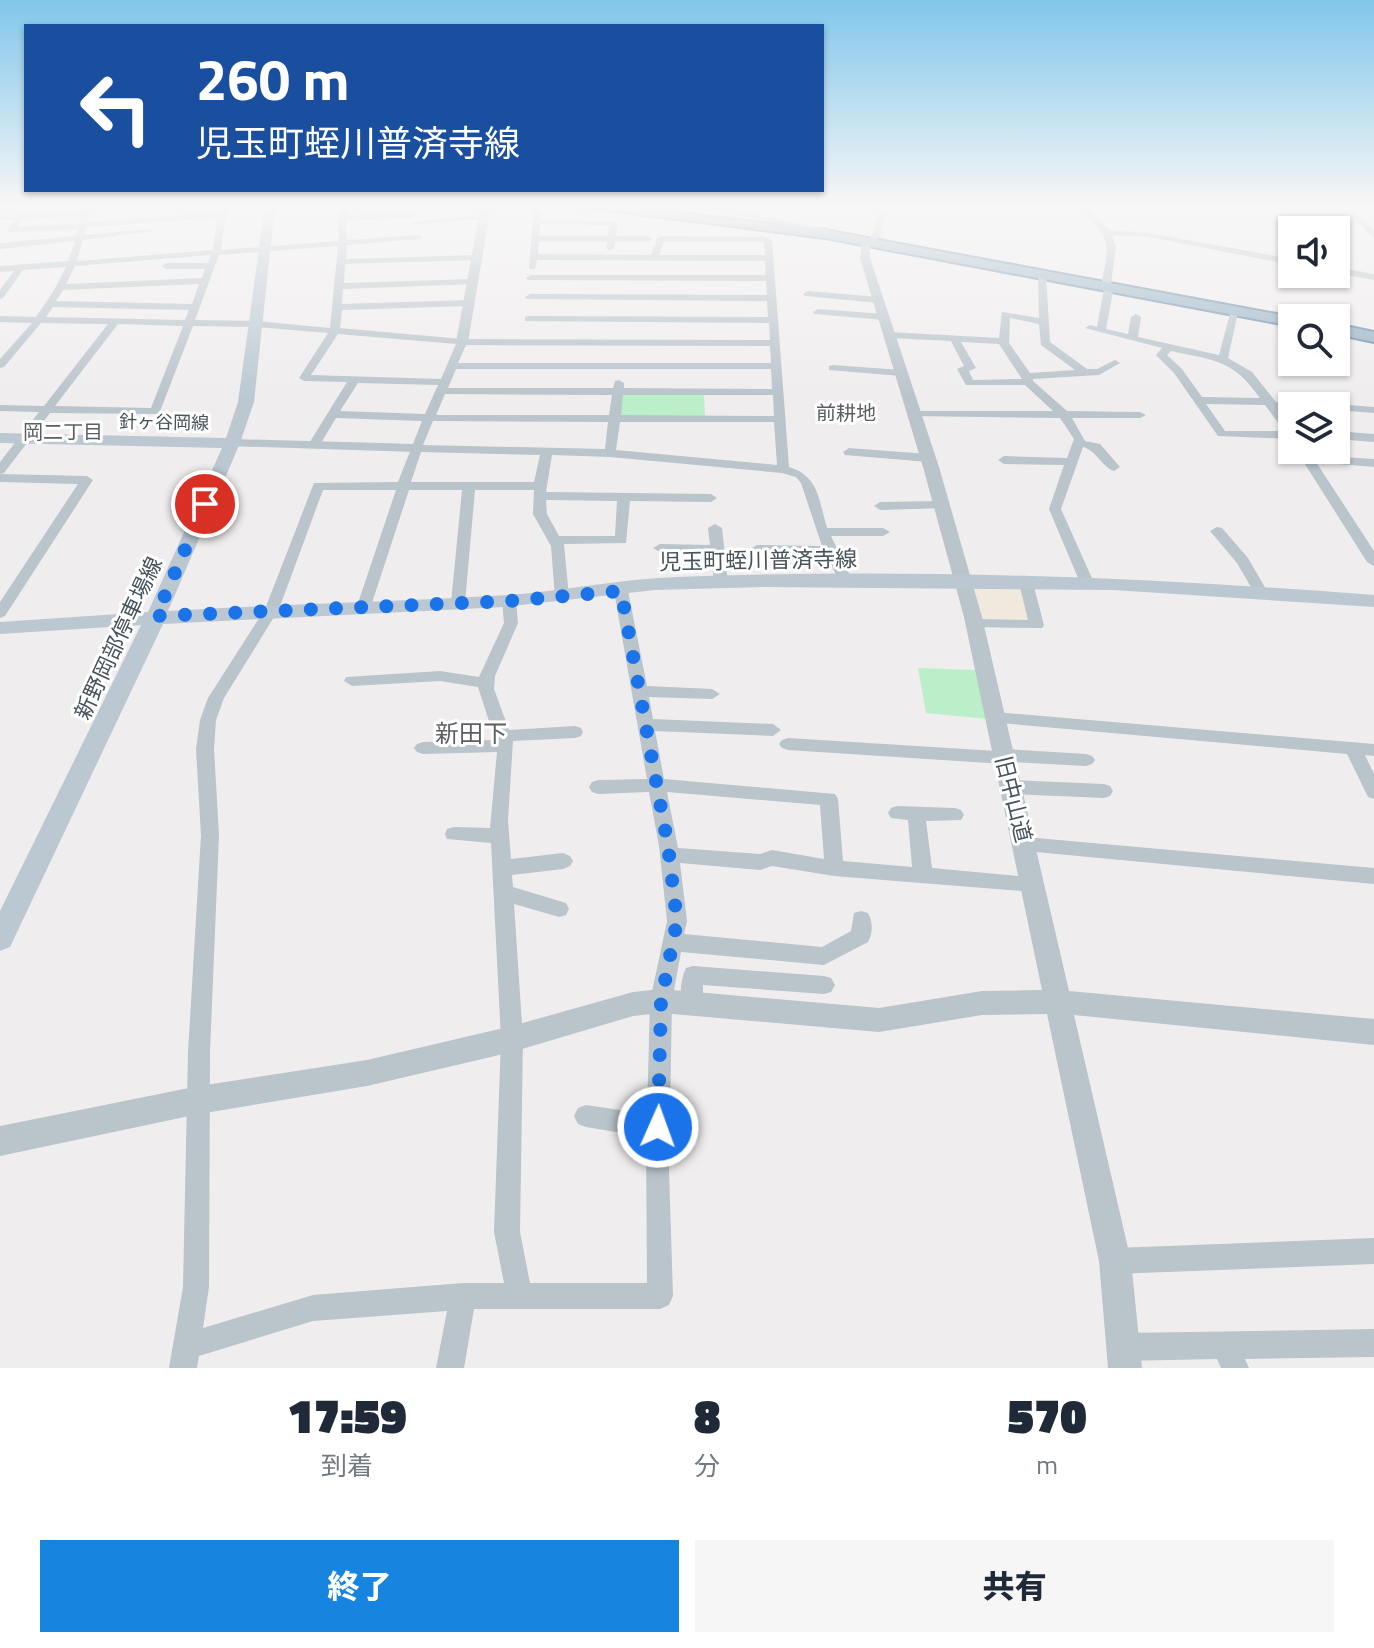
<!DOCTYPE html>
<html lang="ja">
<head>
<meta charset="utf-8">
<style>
	body { margin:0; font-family:"Titillium Web","Noto Sans JP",sans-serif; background:#f6f6f7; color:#1f2937; height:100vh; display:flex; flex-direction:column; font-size:30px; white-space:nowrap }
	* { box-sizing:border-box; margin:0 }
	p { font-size:26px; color:#747a83 }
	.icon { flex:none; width:44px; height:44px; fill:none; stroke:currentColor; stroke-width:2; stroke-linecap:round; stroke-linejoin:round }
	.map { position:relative; height:1368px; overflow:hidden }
	.panel { display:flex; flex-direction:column; background:#fff; flex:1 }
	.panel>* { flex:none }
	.top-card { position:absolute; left:24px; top:24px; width:800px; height:168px; border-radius:0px; box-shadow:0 2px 6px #0004; background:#1a4fa0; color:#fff; overflow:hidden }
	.tools { position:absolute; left:1278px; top:216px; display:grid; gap:16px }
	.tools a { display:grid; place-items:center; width:72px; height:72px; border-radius:0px; background:#fff; box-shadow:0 2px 6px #0004; font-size:40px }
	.pin { position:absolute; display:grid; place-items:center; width:68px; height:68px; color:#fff; margin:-34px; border:4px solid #fff; border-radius:50%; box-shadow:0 2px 8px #0007 }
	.me { position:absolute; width:88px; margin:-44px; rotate:2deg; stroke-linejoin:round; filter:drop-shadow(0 0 6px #0008) }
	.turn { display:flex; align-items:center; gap:28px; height:168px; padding:0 40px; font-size:36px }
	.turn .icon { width:104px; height:104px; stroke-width:2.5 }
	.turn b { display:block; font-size:56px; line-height:68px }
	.eta { display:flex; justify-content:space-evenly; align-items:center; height:136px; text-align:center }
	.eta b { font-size:48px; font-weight:800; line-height:56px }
	.cta { display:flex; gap:16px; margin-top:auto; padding:16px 40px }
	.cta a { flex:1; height:92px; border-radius:0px; background:#1784e0; color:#fff; font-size:32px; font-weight:800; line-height:92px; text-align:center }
	.cta a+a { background:#f6f6f7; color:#1f2937 }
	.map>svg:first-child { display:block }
	.green { fill:#bbefca }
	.sand { fill:#f2e9de }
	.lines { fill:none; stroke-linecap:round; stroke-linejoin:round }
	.trunk-casing { stroke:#7091a9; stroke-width:4 }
	.minor { fill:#b9c4cb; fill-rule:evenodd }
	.tertiary { fill:#b9c4cb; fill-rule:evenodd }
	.secondary { fill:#bbc8d2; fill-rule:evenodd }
	.trunk { fill:#99b3c5; fill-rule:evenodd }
	.route { stroke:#1a73e8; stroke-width:14; stroke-dasharray:0 25.2 }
	.labels { text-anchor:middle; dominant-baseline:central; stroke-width:6; stroke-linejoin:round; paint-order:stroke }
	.far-street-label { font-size:18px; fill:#46535b; stroke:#fff }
	.far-neighbourhood-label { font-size:20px; fill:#5a5f63; stroke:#fff }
	.street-label { font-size:22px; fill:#46535b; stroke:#fff }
	.neighbourhood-label { font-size:24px; fill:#5a5f63; stroke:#fff }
</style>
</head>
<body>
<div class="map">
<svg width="1374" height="1368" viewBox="0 0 1374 1368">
	<rect width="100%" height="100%" fill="#f0edee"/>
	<g class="green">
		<polygon points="345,205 409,205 410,213 345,218"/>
		<polygon points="623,394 704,395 705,416 619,416"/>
		<polygon points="918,668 976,670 988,719 926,713"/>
	</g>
	<polygon class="sand" points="978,587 1020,588 1032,620 982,622 973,592"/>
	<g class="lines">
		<defs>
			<g id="trunk">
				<polygon points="568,205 609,205 825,230 1298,318 1292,318 1292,326 825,238"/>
				<polygon points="1336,324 1374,332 1374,342 1336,334"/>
			</g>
		</defs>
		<use href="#trunk" class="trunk-casing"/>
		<g class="minor">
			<polygon points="0,205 5,205 0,208"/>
			<path d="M82,205h8l-3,17 131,-9 1,-8h8l-6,45 118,-9 -1,-36h8v11l71,-3 -3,4 -68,4 1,19 72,-5 4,2 -4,2 -72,6 -1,14 130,-4 4,3 -1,2 -134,4 -1,19 128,-4 3,1v4l-132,5 -1,15 127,-4 5,3 -5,3 -127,4 -2,18 122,11 308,1 -1,-17 -244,-2v-4l3,-1 240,1 -1,-16 -240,-2 -2,-2 5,-3 237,1 -1,-14 -238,-1 -2,-2 5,-3h235l-1,-14 -228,-1 -2,9h-6l5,-64h8l-1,15 73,1 4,2 -2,13h32l4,3 -4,3h-33l-1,6 -4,3 -4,-3 1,-6h-68l-1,12 113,1 6,-16 4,-3 107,1 4,3 17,227c30,9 30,34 38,61h56l7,4 -7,4h-52l22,46 -2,3h-10l-15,-31 -69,-1 -7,-4 7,-4 65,1 -21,-63 -5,-6 -14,-4 -172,-16 -58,-2 -6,37 165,2 6,4 -6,4 -81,-1 -4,42 -62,1 5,53 -7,4 -7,-4 -4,-51 -18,-32 1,-24h-59l-10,113 -7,4 -7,-4 11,-113h-53l-38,116 -7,4 -7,-4 39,-116h-73l-44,119 -55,89 -8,22 -2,29 5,86 -9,217 -1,235 -6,41 110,-33 150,-12h41l-10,-51 7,-193 -10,-196 -44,-4 -2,-5 2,-5 7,-2 36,1 7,-76 -74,2 -6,-2 -3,-4 3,-4 6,-2 72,-2 -17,-53 -38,-6 -88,5 -8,-5 2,-4 94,-6 39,6 25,-54 -2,-22 7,-4 7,4 2,22 -23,53 -1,13 15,41 66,-4 6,2 2,4 -2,4 -6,2 -62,3 -5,79 3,39 52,-6 7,3 3,5 -3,5 -7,3 -51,6 1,12 53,16 3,6 -3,6 -7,2 -45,-13 9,135 -3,193 10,51h117l-1,-146 -60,-10 -8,-3 -4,-8 4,-8 8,-3 61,9 3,-113 17,-80 -8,-75 -10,-54 -51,2 -6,-2 -3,-5 3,-5 6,-2 49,-1 -33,-188 2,-3 5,-1 7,4 19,95 65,3 8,5 -8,5 -63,-2 4,22 120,5 8,6 -8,6 -118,-5 9,48 171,15 3,5 5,62 69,6 -4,-47 -17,-2 -3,-5 3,-5 6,-2 58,2 6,2 3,5 -3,5 -35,1 6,47 109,10 3,6 -3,6 -7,2 -200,-16 -62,-10 -12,4 -80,-7 7,58 -3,13 138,13 29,-16 3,-18 7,-2 7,2c5,9 5,20 0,29l-44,23 -143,-13 -9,49 -3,169 4,126 -4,9 -9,4h-186l-10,59h-28l11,-57 -134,10 -114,35 -2,12h-28l14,-81 5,-235 13,-217 -5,-86 4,-29 8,-22 57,-89 49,-126 84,-1 24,-61 -86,-3 -18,30h-8l-2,-3 39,-63 -43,-1 -5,-3 29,-45 -72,-6 -63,-1 -34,88 -109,-1 -46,60 -4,1v-12l39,-50 -39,-1v-6l44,1 64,-82 -67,-1 -37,44 -4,1v-9l32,-36 -32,-1v-6l36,1 17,-25 13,-25 -43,3 -20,28 -3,1v-9l14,-19 -14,1v-6l68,-5 7,-20 -75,8v-6l76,-7 2,-7 -68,3 -4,-2 9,-10h-15v-4l81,-5zM80,216l-1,8 -62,3 7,-8zM217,218l-4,32 -136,11 6,-21 71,-9 -4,-2 -65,6 1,-8zM540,224l70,1 -2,11h-69zM664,242h100l1,13h-106zM338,246l-8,82 -74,-7 -61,-1 24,-65zM211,255l-3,8h-42l-4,3 4,3h39l-3,9 -136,6 9,-18zM199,284l-7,20 -136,-3 7,-11zM53,307l136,3 -4,10 -139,-3zM118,324l65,2 -32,82 -96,-2zM338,334l118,10 -15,35 -130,-4zM466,345l304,1 1,17h-313zM456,369h315l1,20 -148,-1v-5l-5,-3 -4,1 -2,7h-165zM358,383l80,2 -13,29 -85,-3zM445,394l167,1 -3,20h-173zM623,395h150l1,21 -153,-1zM433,421l175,1 -3,27 -182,-4zM620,422h154l3,43 -161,-15zM421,452l119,3 -6,27h-123zM546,500l71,1 -2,35h-56l-12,-22zM667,792l153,13 4,54 -52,-9 -12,4 -82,-6z"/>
			<polygon points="881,205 889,205 880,236 873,243 867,243 872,235"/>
			<path d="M1076,205h9l24,25 40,3 143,26v6l-143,-28 -37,-2 4,12 -5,37 3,2 -8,43 22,5 3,-17 5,-3 5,3 -3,20 81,18 12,-45 8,-2 -11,50 24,14 24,30 46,1 6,3 -49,2 13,18v13l-74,-3 -44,-63 -18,-18 6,-7 -77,-20 5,-3 7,2 7,-39 -3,-2c10,-49 9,-46 -25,-81zM1171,351c45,10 61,8 89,47l-58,-1 -20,-28 -15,-14zM1206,404l59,1 19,26h-59z"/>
			<polygon points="1339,205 1348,205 1374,231 1374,238"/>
			<polygon points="483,215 486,219 416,224 412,222"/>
			<polygon points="1336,267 1374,274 1374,280 1336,273"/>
			<path d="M1042,271l4,3 4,68 37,27h10l18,-9 5,3 -21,12 -66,4v2l34,30 73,1 6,3 -6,3h-68l13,23 15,3 20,23 -6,4c-13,-5 -17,-20 -31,-24l-22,62 34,76 -7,4 -7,-4 -32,-76 15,-44 -60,-1 -6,-4 6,-4 63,2 7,-19 -14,-21 -150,-2 -2,-2 6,-3h139l-28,-26h-59l-9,-16 7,-3 -13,-25 -61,-3 -5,-3 5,-3 109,6 3,-26 37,6 -1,-44zM1010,318l29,6 2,21 34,25 -45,3 -21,-30zM961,342l38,2 23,35 -49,1 -4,-9 7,-3z"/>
			<polygon points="808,291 879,297 884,300 879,303 805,296 803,294"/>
			<polygon points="818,309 884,314 889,317 884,320 815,314 813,312"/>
			<polygon points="833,365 901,370 906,373 901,376 829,370 829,366"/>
			<polygon points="1336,404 1374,407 1374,413 1336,410 1336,406 1331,406"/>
			<polygon points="1336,431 1374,434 1374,442 1336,439"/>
			<polygon points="849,448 928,454 934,458 928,462 845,455 843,452"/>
			<polygon points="1296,450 1308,450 1311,455 1374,459 1374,467 1316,462 1374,551 1374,566 1367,562"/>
			<polygon points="0,474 87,476 93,480 5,616 0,618 0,602 78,484 0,482"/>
			<polygon points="941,501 946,502 946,508 880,510 874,506 880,502"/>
			<polygon points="715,524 722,528 728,583 726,586 721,587 714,583 711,553 660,552 653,548 660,544 710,545 708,528"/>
			<polygon points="1217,527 1222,528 1248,558 1267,591 1265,594 1255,594 1237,563 1210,531"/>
			<polygon points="1026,579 1033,583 1044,625 1042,628 970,627 968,624 970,621 975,619 1028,620 1019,583"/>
			<polygon points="995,712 1374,744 1374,756 1365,755 1374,774 1374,799 1368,797 1347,754 989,722 987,718 989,714"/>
			<polygon points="788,738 997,751 1004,749 1086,754 1092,756 1095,760 1092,764 1086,766 1011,762 1004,764 788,750 782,748 779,744 782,740"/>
			<polygon points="1011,780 1104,784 1110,786 1113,791 1110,796 1104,798 1011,794 1005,792 1002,787 1005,782"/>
			<polygon points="1025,837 1374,868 1374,884 1025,851 1018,849 1016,844 1018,839"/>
			<path d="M693,966l131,10 7,2 4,7 -4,7 -7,2 -121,-9v19l-3,7 -8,3 -8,-3c-5,-12 -4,-31 2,-43z"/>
			<polygon points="1374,1238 1374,1264 1115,1274 1106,1270 1102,1261 1106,1252 1115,1248"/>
			<polygon points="1374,1329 1374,1357 1245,1359 1249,1368 1221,1368 1217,1359 1123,1361 1113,1357 1109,1347 1113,1337 1123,1333"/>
		</g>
		<g class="tertiary">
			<polygon points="481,205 491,205 468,342 462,346 456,342"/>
			<polygon points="690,205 711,205 875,240 870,245 870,258 939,467 982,617 1069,991 1374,1019 1374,1045 1074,1015 1131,1261 1142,1368 1108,1368 1099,1261 1047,1014 982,1015 879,1032 661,1013 633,1016 512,1052 367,1086 199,1114 0,1156 0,1126 199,1086 367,1060 512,1026 633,992 661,989 879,1008 982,991 1042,990 964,617 923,467 860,258 862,241"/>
			<polygon points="232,439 416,444 423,448 416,452 227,446 227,440"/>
		</g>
		<path class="secondary" d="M265,205h10l-21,197 -14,41 -72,168c114,-7 227,-9 340,-16 56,-4 112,-16 169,-18 232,-9 465,0 697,18v12l-261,-17 -350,-3 -108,3 -151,17 -341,17 -153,323 -10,4v-40l141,-286 -141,9v-12l148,-10 74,-164 -222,-5v-10l226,5 12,-36z"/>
		<use href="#trunk" class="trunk"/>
	</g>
	<linearGradient id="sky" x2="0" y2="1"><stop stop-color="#81c6ea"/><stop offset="0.52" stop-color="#f8f7f7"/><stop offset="1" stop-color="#f8f7f7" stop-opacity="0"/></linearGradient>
	<rect width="1374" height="397" fill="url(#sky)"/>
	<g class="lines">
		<polyline class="route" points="205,504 156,616 509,601 621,591 668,846 677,921 661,1001 658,1127"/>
	</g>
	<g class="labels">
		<g class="far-street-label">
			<text transform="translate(164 422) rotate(1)">針ヶ谷岡線</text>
		</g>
		<g class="far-neighbourhood-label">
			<text x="846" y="412">前耕地</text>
			<text x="63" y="431">岡二丁目</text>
		</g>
		<g class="street-label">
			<text transform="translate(758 560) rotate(-1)">児玉町蛭川普済寺線</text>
			<text transform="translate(118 638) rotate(-65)">新野岡部停車場線</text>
			<text transform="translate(1014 799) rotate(76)">旧中山道</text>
		</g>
		<g class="neighbourhood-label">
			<text x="471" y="733">新田下</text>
		</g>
	</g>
</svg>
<div class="tools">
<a><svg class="icon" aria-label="sound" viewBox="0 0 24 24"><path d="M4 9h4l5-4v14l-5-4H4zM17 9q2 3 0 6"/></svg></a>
<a><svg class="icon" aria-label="search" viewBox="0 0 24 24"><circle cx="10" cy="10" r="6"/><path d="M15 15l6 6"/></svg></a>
<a><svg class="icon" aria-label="layers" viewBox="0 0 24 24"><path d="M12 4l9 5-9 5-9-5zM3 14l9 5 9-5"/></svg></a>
</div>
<div class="pin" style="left:205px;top:504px;background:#d93025"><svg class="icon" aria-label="arrive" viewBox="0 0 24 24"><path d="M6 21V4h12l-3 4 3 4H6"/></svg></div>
<svg class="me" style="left:658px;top:1127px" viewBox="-20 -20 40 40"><circle r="17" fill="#1a73e8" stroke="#fff" stroke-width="3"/><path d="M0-11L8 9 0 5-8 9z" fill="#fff"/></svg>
<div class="top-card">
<div class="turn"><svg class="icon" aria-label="left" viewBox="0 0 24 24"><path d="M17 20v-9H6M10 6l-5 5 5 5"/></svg><div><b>260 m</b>児玉町蛭川普済寺線</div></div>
</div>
</div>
<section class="panel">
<div class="eta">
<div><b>17:59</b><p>到着</p></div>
<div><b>8</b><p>分</p></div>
<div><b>570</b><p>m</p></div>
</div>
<div class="cta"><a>終了</a><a>共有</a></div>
</section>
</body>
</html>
